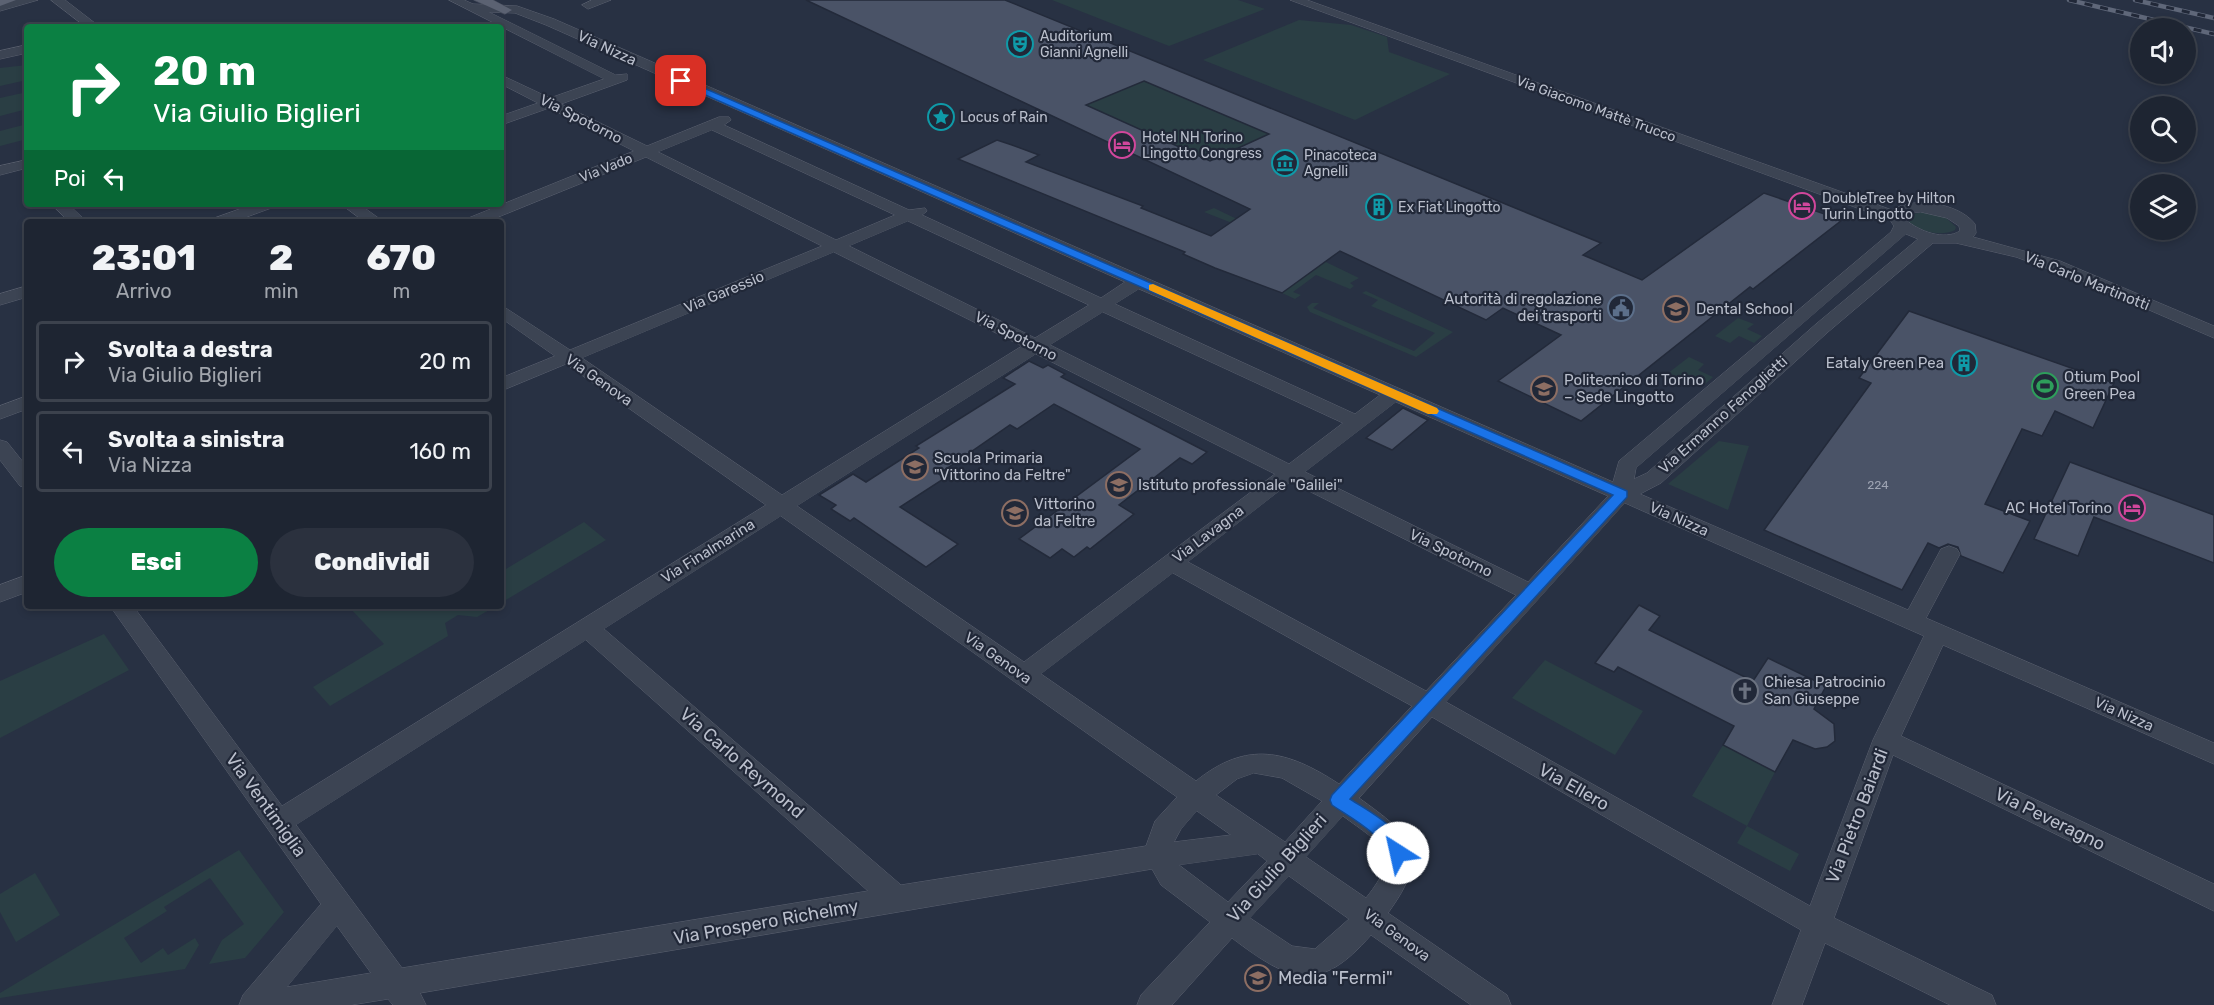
<!DOCTYPE html>
<html lang="it">
<head>
<meta charset="utf-8">
<style>
	body { margin:0; font-family:Rubik,sans-serif; background:#2b313e; color:#f1f3f6; height:100vh; display:flex; flex-direction:column; font-size:22px; white-space:nowrap }
	* { box-sizing:border-box; margin:0 }
	p { font-size:20px; color:#a1a5ac }
	.icon { flex:none; width:33px; height:33px; fill:none; stroke:currentColor; stroke-width:2; stroke-linecap:round; stroke-linejoin:round }
	.map { position:relative; flex:1; overflow:hidden }
	.panel { position:absolute; left:24px; top:219px; width:480px; height:390px; display:flex; flex-direction:column; background:#1e2532; border-radius:6px; box-shadow:0 3px 9px #0003,0 0 0 2px #3c424d }
	.panel>* { flex:none }
	.guide { position:absolute; left:24px; top:24px; width:480px; height:183px; border-radius:6px; box-shadow:0 3px 9px #0003,0 0 0 2px #3c424d; background:#0b8043; color:#fff; overflow:hidden }
	.tools { position:absolute; left:2130px; top:18px; display:grid; gap:12px }
	.tools a { display:grid; place-items:center; width:66px; height:66px; border-radius:50%; background:#1e2532; box-shadow:0 3px 9px #0003,0 0 0 2px #3c424d; font-size:30px }
	.pin { position:absolute; display:grid; place-items:center; width:51px; height:51px; color:#fff; margin:-26px; border-radius:12px; box-shadow:0 3px 9px #0006 }
	.me { position:absolute; width:66px; margin:-33px; rotate:325deg; stroke-linejoin:round; filter:drop-shadow(0 0 4px #0008) }
	.turn { display:flex; align-items:center; gap:21px; height:126px; padding:0 30px; font-size:27px }
	.turn .icon { width:78px; height:78px; stroke-width:2.5 }
	.turn b { display:block; font-size:42px; line-height:51px }
	.then { display:flex; align-items:center; height:57px; padding:0 30px; background:#0003; gap:12px; font-size:22px }
	.eta { display:flex; justify-content:space-evenly; align-items:center; height:102px; text-align:center }
	.eta b { font-size:36px; font-weight:800; line-height:42px }
	.action { display:flex; gap:12px; margin-top:auto; padding:12px 30px }
	.action a { flex:1; height:69px; border-radius:36px; background:#0b8043; color:#fff; font-size:24px; font-weight:800; line-height:69px; text-align:center }
	.action a+a { background:#2b313e; color:#f1f3f6 }
	ul { padding:0; list-style:none }
	li { display:flex; align-items:center; gap:18px; height:81px; margin:0 12px 9px; padding:0 18px; border:3px solid #3c424d; border-radius:6px }
	li div { flex:1 }
	li b { display:block; font-size:22px }
	li em { font-style:normal }
	.map>svg:first-child { display:block }
	.green { fill:#2a3e44 }
	.building { fill:#4a5367; stroke:#232a3a; stroke-width:1.5; fill-rule:evenodd }
	.lines { fill:none; stroke-linecap:round; stroke-linejoin:round }
	.minor-casing { stroke:#5b6170; stroke-width:1 }
	.major-casing { stroke:#464c5c; stroke-width:1 }
	.minor { fill:#3c4453; fill-rule:evenodd }
	.major { fill:#5b6272; fill-rule:evenodd }
	.rail-casing { stroke:#5f6779; stroke-width:4.5 }
	.rail { stroke:#212838; stroke-width:3; stroke-dasharray:8; stroke-linecap:butt }
	.route { fill:#1a73e8; stroke:#114b97; stroke-width:1.5 }
	.slow { fill:#f59e0b }
	.labels { text-anchor:middle; dominant-baseline:central; stroke-width:4.5; stroke-linejoin:round; paint-order:stroke }
	.number-label { font-size:12px; fill:#9ea4b3 }
	.far-poi-label { font-size:14px; fill:#babfcc; stroke:#212838; text-anchor:start }
	.far-street-label { font-size:14px; fill:#babfcc; stroke:#212838 }
	.street-label { font-size:15px; fill:#babfcc; stroke:#212838 }
	.poi-label { font-size:15px; fill:#babfcc; stroke:#212838; text-anchor:start }
	.near-street-label { font-size:18px; fill:#babfcc; stroke:#212838 }
	.near-poi-label { font-size:18px; fill:#babfcc; stroke:#212838; text-anchor:start }
</style>
</head>
<body>
<div class="map">
<svg width="2214" height="1005" viewBox="0 0 2214 1005">
	<rect width="100%" height="100%" fill="#283143"/>
	<g class="green">
		<polygon points="1052,0 1238,0 1265,9 1169,46"/>
		<polygon points="1299,20 1351,25 1387,37 1389,52 1450,74 1355,120 1203,60"/>
		<polygon points="27,65 27,80 0,86 0,68"/>
		<polygon points="1144,81 1293,144 1278,150 1255,140 1228,153 1233,171 1086,105"/>
		<polygon points="27,92 27,109 0,116 0,98"/>
		<polygon points="27,124 27,139 0,146 0,131"/>
		<polygon points="1214,208 1359,278 1350,283 1354,286 1350,289 1316,275 1293,292 1301,295 1295,299 1282,293 1316,268 1222,228 1232,223 1204,212"/>
		<path d="M1923,212l22,5 11,10 -1,3c-14,7 -34,2 -46,-8l-1,-7z"/>
		<polygon points="1366,291 1453,332 1416,357 1310,312 1307,307 1312,303 1319,303 1313,308 1414,351 1435,333 1371,306 1378,300 1362,293"/>
		<polygon points="1738,318 1754,324 1747,329 1762,336 1754,343 1739,336 1730,343 1715,336"/>
		<polygon points="1689,357 1704,364 1698,370 1713,377 1704,385 1688,378 1679,385 1663,377"/>
		<polygon points="1719,441 1749,446 1728,510 1668,484"/>
		<polygon points="584,522 606,540 501,603 501,572"/>
		<polygon points="348,606 496,606 477,617 458,615 445,623 448,636 330,706 313,687 384,644"/>
		<polygon points="104,634 129,670 0,738 0,681"/>
		<polygon points="1545,660 1643,711 1615,755 1512,698"/>
		<polygon points="1723,745 1775,772 1747,826 1799,854 1790,871 1737,843 1747,826 1692,796"/>
		<polygon points="239,850 284,912 245,958 209,964 222,940 244,924 210,878 164,907 167,911 124,938 141,963 163,948 168,955 195,938 199,945 185,969 0,998 0,993"/>
		<polygon points="35,873 60,915 16,942 0,912 0,894"/>
	</g>
	<g class="building">
		<path d="M806,0h199l596,243 -18,12 59,25 122,-87 78,27 -89,69 -3,-2 -169,134 -83,-40 63,-46 -58,-27 -17,12 -146,-69 -58,42 -67,-25 -32,-14 2,-2 -227,-93 39,-19 15,5 27,10 -13,7 117,44 -2,2 70,28 39,-27zM1144,81l125,53 -59,27 -124,-56z"/>
		<polygon points="1909,311 2114,383 2093,428 2055,411 2042,436 2022,429 1985,504 2030,521 2003,573 1961,556 1958,547 1948,544 1939,548 1928,543 1902,590 1764,530 1871,383 1859,378"/>
		<polygon points="1029,361 1043,368 1048,365 1065,374 1061,377 1207,452 1192,464 1180,458 1119,505 1134,514 1090,549 1087,547 1074,557 1062,549 1050,558 1019,539 1140,449 1054,404 1017,429 1010,425 939,474 945,478 900,507 958,544 926,567 854,518 850,521 831,509 836,505 819,495 853,474 866,482 919,448 916,446 1015,384 1003,378"/>
		<polygon points="1403,408 1428,420 1392,450 1366,438"/>
		<polygon points="2070,462 2214,515 2214,563 2094,517 2078,556 2034,539"/>
		<polygon points="1639,605 1660,616 1649,630 1753,681 1768,658 1826,686 1814,709 1834,724 1835,741 1827,747 1815,749 1793,740 1775,772 1723,745 1734,726 1618,667 1614,672 1595,663"/>
	</g>
	<g class="lines">
		<defs>
			<g id="minor">
				<polygon points="16,0 38,0 0,11 0,3"/>
				<polygon points="51,0 65,0 100,27 86,27"/>
				<path d="M449,0h15l9,4 44,2 37,13 1059,463 6,-21 272,-229 3,-6 -4,-6 -600,-220h17l585,210c21,-14 67,-7 83,14l1,9 -3,4 87,24 154,65v12l-132,-57 -66,-24 -60,-14h-23l-105,89 -167,151 -21,11 268,116 33,-61 8,-3 8,3 3,5 -34,64 288,125v21l-271,-119 -42,91 313,148v27l-321,-156 -59,163 158,77 4,10h-46l-125,-62 -23,62h-30l29,-75 -369,-213 -73,81c54,39 73,54 29,115l119,82 4,10h-40l-100,-70c-52,60 -81,47 -139,3l-60,67h-35l4,-10 69,-73 -49,-37 -9,-16 -732,124 6,12h-33l-5,-6 -37,6h-112l4,-10 78,-91 -211,-298h23l149,200 484,-301 -200,-141 -65,27v-13l54,-22 -54,-38v-13l69,45 252,-104 -176,-89 -160,65h-22l2,-3 168,-68 -85,-43 -48,17v-9l37,-13 -37,-19v-9l49,23 54,-19zM489,12l26,1 31,12 579,257 -24,16 -179,-83 5,-4 -2,-3 -16,2 -185,-85 7,-5 -2,-3h-10l-72,29 -86,-42 66,-24v-6l-11,1zM712,130l183,85 -59,25 -178,-88zM1921,212l26,6 12,8 1,5c-16,10 -41,0 -54,-11v-6zM908,221l181,84 -54,33 -186,-92zM1906,234l12,5 -102,85 -169,149 -13,6 2,-11zM834,252l188,94 -240,149 -200,-137zM1139,289l28,12 213,94 -25,19 -240,-110zM1103,312l240,111 -54,41 -239,-119zM1036,354l239,120 -251,188 -227,-156zM1396,402l187,83 25,11 -80,86 -223,-110zM1291,482l225,113 -90,96 -238,-129zM1625,503l299,133 -51,104 -63,166 -364,-204zM781,516l396,281 -22,24 -9,25 -245,39 -297,-256zM1173,573l210,117 29,16 -73,78c-52,-34 -92,-44 -143,-3l-155,-107zM586,640l282,251 -466,77 -106,-143zM1254,773l28,5 40,23 -37,41 -69,-47 21,-16zM1197,811l34,24 -57,7 7,-13zM1343,816c39,29 60,36 23,82l-60,-41zM1258,854l9,7 -39,41 -49,-37zM1289,876l60,43 -34,30 -23,-3 -42,-28zM337,926l34,47 -84,14z"/>
				<polygon points="592,0 611,0 588,9 582,5"/>
				<polygon points="27,45 27,53 0,59 0,51"/>
				<polygon points="27,160 27,168 0,175 0,166"/>
				<polygon points="51,204 68,204 87,222 70,222"/>
				<polygon points="254,204 277,204 274,207 233,222 210,222 212,219"/>
				<polygon points="341,204 359,204 384,222 365,222"/>
				<polygon points="27,286 27,297 0,305 0,294"/>
				<polygon points="27,396 27,409 0,419 0,406"/>
				<polygon points="0,440 7,442 27,467 27,488 20,486 0,460"/>
				<polygon points="27,575 27,592 0,602 0,585"/>
			</g>
			<g id="major">
				<polygon points="0,0 16,0 0,6"/>
				<polygon points="474,0 493,0 512,10 505,14"/>
			</g>
		</defs>
		<use href="#minor" class="minor-casing"/>
		<use href="#major" class="major-casing"/>
		<use href="#minor" class="minor"/>
		<use href="#major" class="major"/>
		<defs>
			<g id="rail">
				<polyline points="2069,0 2214,34"/>
				<polyline points="2135,0 2214,18"/>
			</g>
		</defs>
		<use href="#rail" class="rail-casing"/>
		<use href="#rail" class="rail"/>
	</g>
	<path class="route" d="M681,78l946,413v6l-277,302c23,15 49,27 57,54l-2,6 -7,2 -6,-2c-13,-27 -36,-38 -60,-54l-2,-5 2,-5 281,-300 -935,-412z"/>
	<polygon class="slow" points="1153,284 1437,408 1439,411 1437,414 1428,414 1149,290 1149,285"/>
	<defs>
		<symbol id="theatre-ring" viewBox="-11 -11 22 22"><circle r="9.5" fill="#212838" stroke="#0f9aa8" stroke-width="1.5"/><path d="M-5-5.5Q0-4 5-5.5V0Q5 5 0 6Q-5 5-5 0ZM-3.3-2.5H-1v1.5H-3.3ZM1-2.5H3.3v1.5H1ZM-2.8 1Q0 5.5 2.8 1Z" fill="#0f9aa8"/></symbol>
		<symbol id="sight-ring" viewBox="-11 -11 22 22"><circle r="9.5" fill="#212838" stroke="#0f9aa8" stroke-width="1.5"/><path d="M0-6L1.8-2.2L6-1.7L2.9 1.2L3.7 5.4L0 3.3L-3.7 5.4L-2.9 1.2L-6-1.7L-1.8-2.2Z" fill="#0f9aa8"/></symbol>
		<symbol id="hotel-ring" viewBox="-11 -11 22 22"><circle r="9.5" fill="#212838" stroke="#d1479c" stroke-width="1.5"/><path d="M-6-4.5h1.5V1H6V5H4.5V3h-9V5H-6ZM-4 0a1.8 1.8 0 1 1 3.6 0ZM.5 0V-2.5h3Q6-2.5 6 0Z" fill="#d1479c"/></symbol>
		<symbol id="museum-ring" viewBox="-11 -11 22 22"><circle r="9.5" fill="#212838" stroke="#0f9aa8" stroke-width="1.5"/><path d="M0-6L6-3V-2H-6V-3ZM-5-1h2V3h-2ZM-1-1h2V3h-2ZM3-1h2V3H3ZM-6 4H6V6H-6Z" fill="#0f9aa8"/></symbol>
		<symbol id="building-ring" viewBox="-11 -11 22 22"><circle r="9.5" fill="#212838" stroke="#0f9aa8" stroke-width="1.5"/><path d="M-4-6H4V6H1V3H-1V6H-4ZM-2.5-4.3h1.7v1.8h-1.7ZM.8-4.3h1.7v1.8H.8ZM-2.5-1h1.7V.8h-1.7ZM.8-1h1.7V.8H.8Z" fill="#0f9aa8"/></symbol>
		<symbol id="civic-ring" viewBox="-11 -11 22 22"><circle r="9.5" fill="#212838" stroke="#5c6f8a" stroke-width="1.5"/><path d="M-.6-6.5H3V-4.5H.6V-3L4-1V1h2V6H-6V1h2V-1L-.6-3ZM-1.2 2.5V6h2.4V2.5Z" fill="#5c6f8a"/></symbol>
		<symbol id="university-ring" viewBox="-11 -11 22 22"><circle r="9.5" fill="#212838" stroke="#8d6e63" stroke-width="1.5"/><path d="M0-5L7-2L0 1L-7-2ZM-4 1L0 2.5L4 1V4Q0 6-4 4Z" fill="#8d6e63"/></symbol>
		<symbol id="stadium-ring" viewBox="-11 -11 22 22"><circle r="9.5" fill="#212838" stroke="#2e9e5b" stroke-width="1.5"/><path d="M0-5a6.5 5 0 1 0 0 10a6.5 5 0 1 0 0-10ZM-3.5-1.8h7v3.6h-7Z" fill="#2e9e5b"/></symbol>
		<symbol id="school-ring" viewBox="-11 -11 22 22"><circle r="9.5" fill="#212838" stroke="#8d6e63" stroke-width="1.5"/><path d="M0-5L7-2L0 1L-7-2ZM-4 1L0 2.5L4 1V4Q0 6-4 4Z" fill="#8d6e63"/></symbol>
		<symbol id="church-ring" viewBox="-11 -11 22 22"><circle r="9.5" fill="#212838" stroke="#6b7280" stroke-width="1.5"/><path d="M-1.2-6h2.4v3.5h3.3v2.4h-3.3V6h-2.4V-.1h-3.3v-2.4h3.3Z" fill="#6b7280"/></symbol>
	</defs>
	<g fill-rule="evenodd">
		<use href="#theatre-ring" x="1005" y="29" width="30" height="30"/>
		<use href="#sight-ring" x="926" y="102" width="30" height="30"/>
		<use href="#hotel-ring" x="1107" y="130" width="30" height="30"/>
		<use href="#museum-ring" x="1270" y="148" width="30" height="30"/>
		<use href="#hotel-ring" x="1787" y="191" width="30" height="30"/>
		<use href="#building-ring" x="1364" y="192" width="30" height="30"/>
		<use href="#civic-ring" x="1606" y="293" width="30" height="30"/>
		<use href="#university-ring" x="1661" y="294" width="30" height="30"/>
		<use href="#building-ring" x="1949" y="348" width="30" height="30"/>
		<use href="#stadium-ring" x="2030" y="371" width="30" height="30"/>
		<use href="#university-ring" x="1529" y="374" width="30" height="30"/>
		<use href="#school-ring" x="900" y="452" width="30" height="30"/>
		<use href="#school-ring" x="1104" y="470" width="30" height="30"/>
		<use href="#hotel-ring" x="2117" y="493" width="30" height="30"/>
		<use href="#school-ring" x="1000" y="498" width="30" height="30"/>
		<use href="#church-ring" x="1730" y="676" width="30" height="30"/>
		<use href="#school-ring" x="1243" y="963" width="30" height="30"/>
	</g>
	<g class="labels">
		<g class="number-label">
			<text x="1878" y="485">224</text>
		</g>
		<g class="far-poi-label">
			<text x="1040" y="36">Auditorium<tspan x="1040" dy="16">Gianni Agnelli</tspan></text>
			<text x="960" y="117">Locus of Rain</text>
			<text x="1142" y="137">Hotel NH Torino<tspan x="1142" dy="16">Lingotto Congress</tspan></text>
			<text x="1304" y="155">Pinacoteca<tspan x="1304" dy="16">Agnelli</tspan></text>
			<text x="1822" y="198">DoubleTree by Hilton<tspan x="1822" dy="16">Turin Lingotto</tspan></text>
			<text x="1398" y="207">Ex Fiat Lingotto</text>
		</g>
		<g class="far-street-label">
			<text transform="translate(1596 109) rotate(20)">Via Giacomo Mattè Trucco</text>
			<text transform="translate(606 168) rotate(-22)">Via Vado</text>
		</g>
		<g class="street-label">
			<text transform="translate(607 48) rotate(25)">Via Nizza</text>
			<text transform="translate(581 119) rotate(27)">Via Spotorno</text>
			<text transform="translate(2087 281) rotate(22)">Via Carlo Martinotti</text>
			<text transform="translate(724 292) rotate(-23)">Via Garessio</text>
			<text transform="translate(1016 336) rotate(27)">Via Spotorno</text>
			<text transform="translate(599 380) rotate(35)">Via Genova</text>
			<text transform="translate(1723 415) rotate(-42)">Via Ermanno Fenoglietti</text>
			<text transform="translate(1679 519) rotate(24)">Via Nizza</text>
			<text transform="translate(1208 534) rotate(-37)">Via Lavagna</text>
			<text transform="translate(708 551) rotate(-32)">Via Finalmarina</text>
			<text transform="translate(1451 553) rotate(26)">Via Spotorno</text>
			<text transform="translate(998 658) rotate(35)">Via Genova</text>
			<text transform="translate(2124 714) rotate(24)">Via Nizza</text>
			<text transform="translate(1397 935) rotate(36)">Via Genova</text>
		</g>
		<g class="poi-label">
			<text x="1602" y="299" text-anchor="end">Autorità di regolazione<tspan x="1602" dy="17">dei trasporti</tspan></text>
			<text x="1696" y="309">Dental School</text>
			<text x="1944" y="363" text-anchor="end">Eataly Green Pea</text>
			<text x="2064" y="377">Otium Pool<tspan x="2064" dy="17">Green Pea</tspan></text>
			<text x="1564" y="380">Politecnico di Torino<tspan x="1564" dy="17">– Sede Lingotto</tspan></text>
			<text x="934" y="458">Scuola Primaria<tspan x="934" dy="17">"Vittorino da Feltre"</tspan></text>
			<text x="1138" y="485">Istituto professionale "Galilei"</text>
			<text x="1034" y="504">Vittorino<tspan x="1034" dy="17">da Feltre</tspan></text>
			<text x="2112" y="508" text-anchor="end">AC Hotel Torino</text>
			<text x="1764" y="682">Chiesa Patrocinio<tspan x="1764" dy="17">San Giuseppe</tspan></text>
		</g>
		<g class="near-street-label">
			<text transform="translate(742 763) rotate(41)">Via Carlo Reymond</text>
			<text transform="translate(1574 787) rotate(29)">Via Ellero</text>
			<text transform="translate(266 805) rotate(54)">Via Ventimiglia</text>
			<text transform="translate(1857 816) rotate(-69)">Via Pietro Baiardi</text>
			<text transform="translate(2050 819) rotate(26)">Via Peveragno</text>
			<text transform="translate(1277 868) rotate(-48)">Via Giulio Biglieri</text>
			<text transform="translate(766 922) rotate(-10)">Via Prospero Richelmy</text>
		</g>
		<g class="near-poi-label">
			<text x="1278" y="978">Media "Fermi"</text>
		</g>
	</g>
</svg>
<div class="tools">
<a><svg class="icon" aria-label="sound" viewBox="0 0 24 24"><path d="M4 9h4l5-4v14l-5-4H4zM17 9q2 3 0 6"/></svg></a>
<a><svg class="icon" aria-label="search" viewBox="0 0 24 24"><circle cx="10" cy="10" r="6"/><path d="M15 15l6 6"/></svg></a>
<a><svg class="icon" aria-label="layers" viewBox="0 0 24 24"><path d="M12 4l9 5-9 5-9-5zM3 14l9 5 9-5"/></svg></a>
</div>
<div class="pin" style="left:681px;top:81px;background:#d93025"><svg class="icon" aria-label="arrive" viewBox="0 0 24 24"><path d="M6 21V4h12l-3 4 3 4H6"/></svg></div>
<svg class="me" style="left:1398px;top:853px" viewBox="-20 -20 40 40"><circle r="19" fill="#fff"/><path d="M0-13L10 11 0 6-10 11z" fill="#1a73e8"/></svg>
<div class="guide">
<div class="turn"><svg class="icon" aria-label="right" viewBox="0 0 24 24"><path d="M7 20v-9h11M14 6l5 5-5 5"/></svg><div><b>20 m</b>Via Giulio Biglieri</div></div>
<div class="then">Poi<svg class="icon" aria-label="left" viewBox="0 0 24 24"><path d="M17 20v-9H6M10 6l-5 5 5 5"/></svg></div>
</div>
<section class="panel">
<div class="eta">
<div><b>23:01</b><p>Arrivo</p></div>
<div><b>2</b><p>min</p></div>
<div><b>670</b><p>m</p></div>
</div>
<ul>
<li><svg class="icon" aria-label="right" viewBox="0 0 24 24"><path d="M7 20v-9h11M14 6l5 5-5 5"/></svg><div><b>Svolta a destra</b><p>Via Giulio Biglieri</p></div><em>20 m</em></li>
<li><svg class="icon" aria-label="left" viewBox="0 0 24 24"><path d="M17 20v-9H6M10 6l-5 5 5 5"/></svg><div><b>Svolta a sinistra</b><p>Via Nizza</p></div><em>160 m</em></li>
</ul>
<div class="action"><a>Esci</a><a>Condividi</a></div>
</section>
</div>
</body>
</html>
